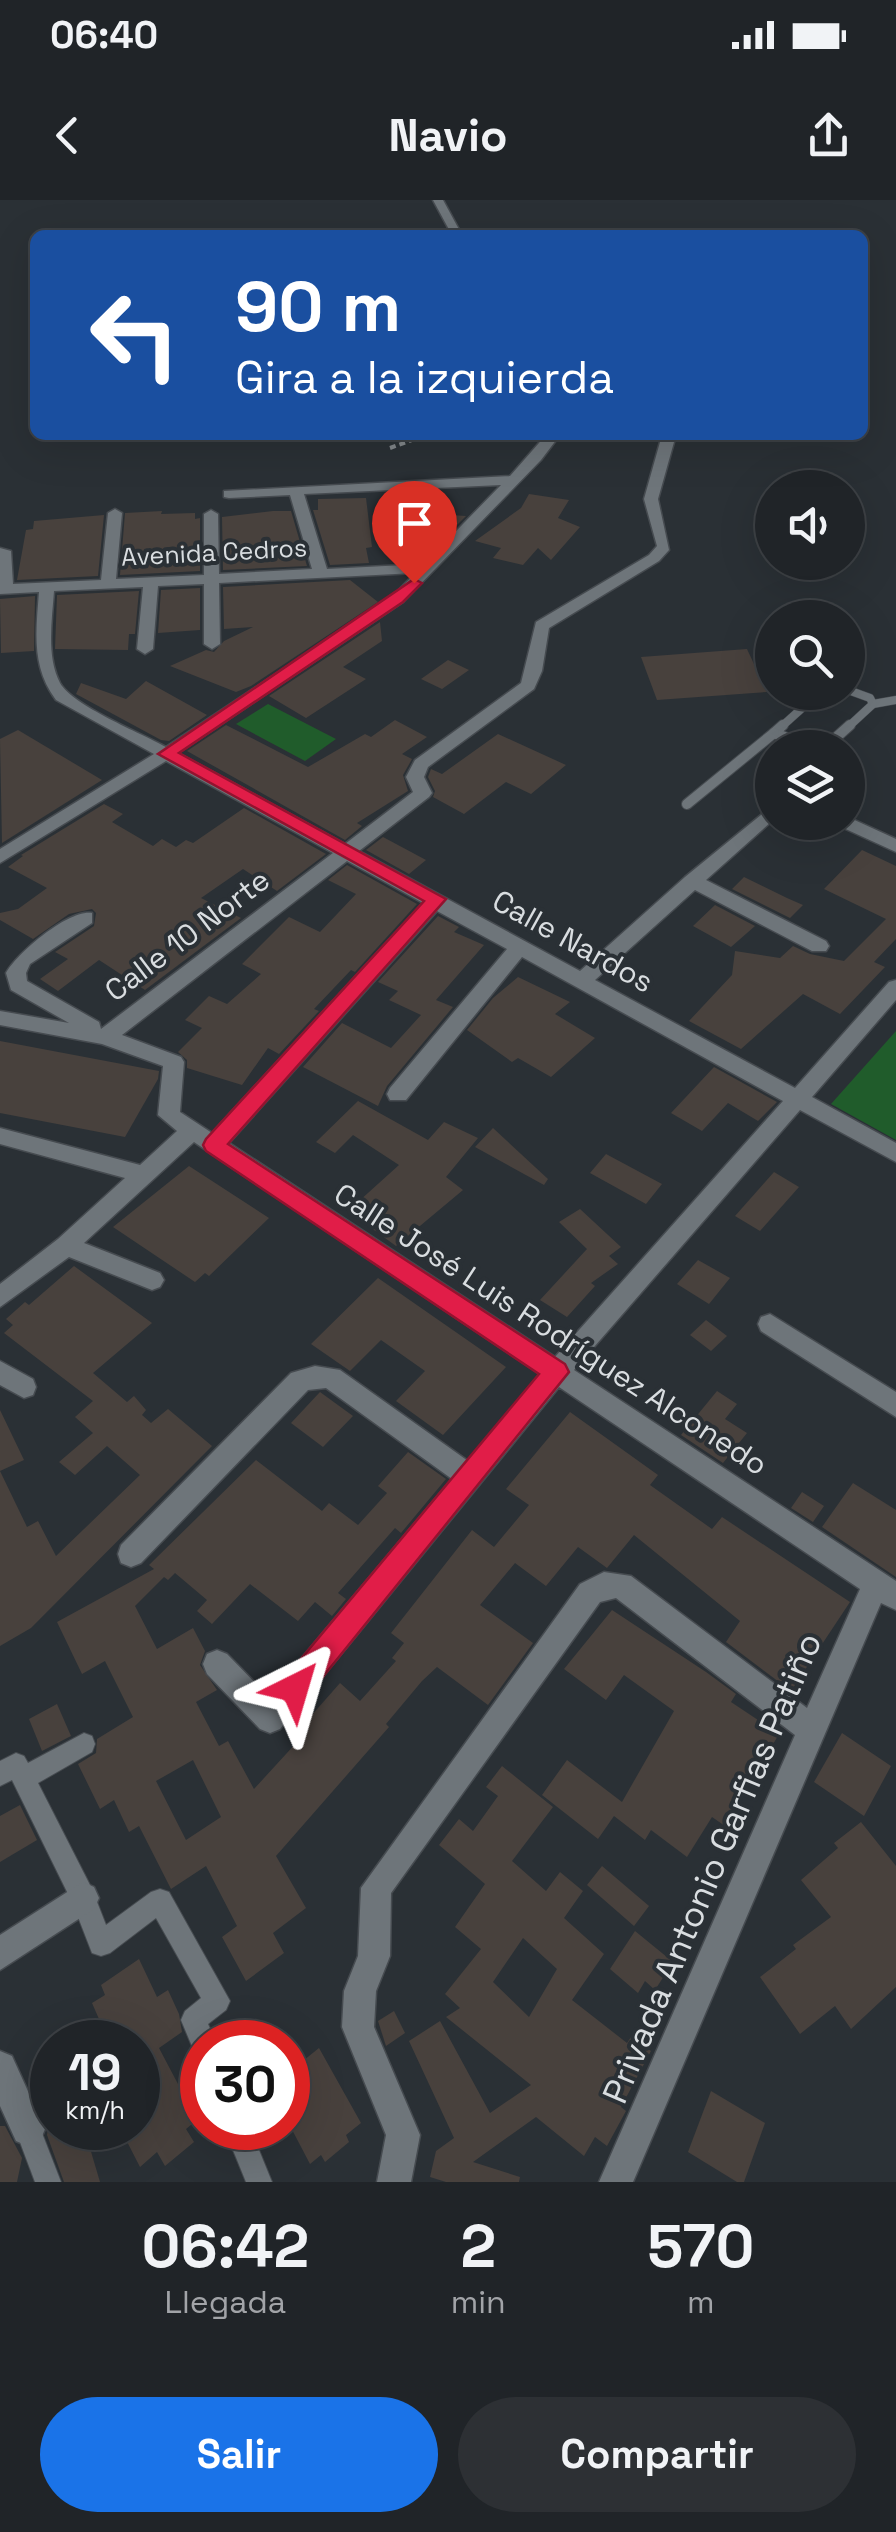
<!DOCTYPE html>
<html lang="es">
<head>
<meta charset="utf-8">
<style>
	body { margin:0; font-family:"Space Grotesk",sans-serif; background:#2d3034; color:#f1f3f6; height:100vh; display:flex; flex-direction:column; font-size:38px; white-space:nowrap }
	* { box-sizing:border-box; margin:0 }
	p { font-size:32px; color:#a2a4a8 }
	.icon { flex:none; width:55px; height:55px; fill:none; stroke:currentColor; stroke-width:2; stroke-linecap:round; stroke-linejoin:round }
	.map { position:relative; height:1982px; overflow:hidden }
	.panel { display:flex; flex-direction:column; background:#202428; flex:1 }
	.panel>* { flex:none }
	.guide { position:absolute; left:30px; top:30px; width:838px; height:210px; border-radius:15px; box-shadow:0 10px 40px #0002,0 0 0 2px #3d4145; background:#1a4fa0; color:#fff; overflow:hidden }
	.controls { position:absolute; left:755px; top:270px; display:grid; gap:20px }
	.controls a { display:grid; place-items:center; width:110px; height:110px; border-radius:50%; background:#202428; box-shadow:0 10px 40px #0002,0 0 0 2px #3d4145; font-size:50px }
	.speed { position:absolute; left:30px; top:1820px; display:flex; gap:20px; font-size:50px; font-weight:700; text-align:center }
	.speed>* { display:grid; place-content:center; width:130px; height:130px; border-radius:50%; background:#202428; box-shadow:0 10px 40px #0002,0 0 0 2px #3d4145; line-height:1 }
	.speed small { font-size:25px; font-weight:400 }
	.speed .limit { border:15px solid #d22; background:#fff; color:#111 }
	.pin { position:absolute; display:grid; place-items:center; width:85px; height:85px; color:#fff; margin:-102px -42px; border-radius:50% 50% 50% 0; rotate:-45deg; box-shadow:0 0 10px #0007 }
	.pin .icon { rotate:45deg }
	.me { position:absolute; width:110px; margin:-55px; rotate:40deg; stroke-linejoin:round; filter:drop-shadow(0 0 8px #0008) }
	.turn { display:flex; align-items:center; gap:35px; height:210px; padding:0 40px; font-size:45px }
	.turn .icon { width:130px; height:130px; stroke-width:2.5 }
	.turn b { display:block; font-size:70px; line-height:85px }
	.eta { display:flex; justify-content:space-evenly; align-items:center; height:170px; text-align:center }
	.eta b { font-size:60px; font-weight:700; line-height:70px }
	.cta { display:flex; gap:20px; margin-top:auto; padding:20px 40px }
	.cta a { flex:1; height:115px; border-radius:60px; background:#1a73e8; color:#fff; font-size:40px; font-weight:700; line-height:115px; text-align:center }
	.cta a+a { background:#2d3034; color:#f1f3f6 }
	.status { display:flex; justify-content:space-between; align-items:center; height:70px; padding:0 50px; background:#202428; direction:ltr }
	.status svg { height:28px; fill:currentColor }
	header { display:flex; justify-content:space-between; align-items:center; height:130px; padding:0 40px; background:#202428; font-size:45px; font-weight:700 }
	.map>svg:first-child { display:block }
	.green { fill:#205c2b }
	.building { fill:#48413d; fill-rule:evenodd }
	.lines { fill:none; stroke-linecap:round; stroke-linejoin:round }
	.service-far1-casing { stroke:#464b50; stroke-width:9 }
	.service-casing { stroke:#464b50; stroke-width:12 }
	.pedestrian-casing { stroke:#464b50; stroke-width:2 }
	.minor-casing { stroke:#464b50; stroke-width:3 }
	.path { stroke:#808589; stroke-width:4; stroke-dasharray:6 4; stroke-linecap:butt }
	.service-far1 { stroke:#6e757a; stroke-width:8 }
	.service { stroke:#6e757a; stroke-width:10 }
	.pedestrian { fill:#6e757a; fill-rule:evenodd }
	.minor { fill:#6e757a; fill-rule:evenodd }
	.route { fill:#e11d48; stroke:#92132f; stroke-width:2.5 }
	.labels { text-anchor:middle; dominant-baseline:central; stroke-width:8; stroke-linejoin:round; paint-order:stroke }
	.far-street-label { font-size:25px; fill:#d9dde0; stroke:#2a3035 }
	.street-label { font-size:30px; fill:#d9dde0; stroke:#2a3035 }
	.near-street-label { font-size:35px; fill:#d9dde0; stroke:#2a3035 }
</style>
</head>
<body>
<div class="status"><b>06:40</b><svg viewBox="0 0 49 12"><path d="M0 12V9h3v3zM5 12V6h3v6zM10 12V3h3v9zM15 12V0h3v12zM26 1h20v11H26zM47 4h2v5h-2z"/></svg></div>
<header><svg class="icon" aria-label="back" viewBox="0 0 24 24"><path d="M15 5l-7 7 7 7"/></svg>Navio<svg class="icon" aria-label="share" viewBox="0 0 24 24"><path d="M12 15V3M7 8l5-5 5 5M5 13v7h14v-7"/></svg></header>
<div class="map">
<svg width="896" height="1982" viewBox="0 0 896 1982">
	<rect width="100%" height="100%" fill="#2a3035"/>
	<g class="green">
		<polygon points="268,504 336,539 305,561 236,524"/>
		<polygon points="896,831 896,940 831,904"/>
	</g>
	<g class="building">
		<polygon points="529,294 569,300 558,318 580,327 551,360 538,348 523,365 493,358 501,348 475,341 521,308"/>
		<polygon points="366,298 372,347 366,348 369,363 330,365 313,310 318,310 318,299"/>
		<polygon points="162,311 161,314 195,313 195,319 200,318 200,371 120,375 125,313"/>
		<polygon points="273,311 291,311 307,366 223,370 222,317"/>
		<polygon points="405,312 466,316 448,334 404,321"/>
		<polygon points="104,315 98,376 17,380 26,330 33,329 34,321"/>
		<polygon points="350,380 378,402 251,486 236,492 170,466 206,450 214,452 224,441 253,427 224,429 223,387"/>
		<polygon points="200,388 200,430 158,433 161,390"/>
		<polygon points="139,391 135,434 129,434 128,450 55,449 57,395"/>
		<polygon points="35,396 34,451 1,453 0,399"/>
		<polygon points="380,422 382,441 343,467 366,479 306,518 269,496"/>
		<polygon points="747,449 767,492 657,500 641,457"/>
		<polygon points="448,460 469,470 442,489 421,479"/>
		<polygon points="146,481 207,515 169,541 161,540 76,494 81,483 126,499"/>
		<polygon points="395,520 427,537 402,554 412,559 403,575 408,591 357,623 362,626 345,640 187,551 226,525 308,567 365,534 371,537"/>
		<polygon points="18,530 102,580 2,643 0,539"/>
		<polygon points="498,534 566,565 531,594 506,582 464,614 433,597 435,591 428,577 431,569 442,574"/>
		<polygon points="104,604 123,614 112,622 153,646 162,639 176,647 186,640 193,643 244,608 326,654 277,691 243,669 201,698 241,718 145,790 99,760 58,791 40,779 68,759 55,752 94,726 96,713 92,709 69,714 33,739 0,720 0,713 18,709 47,688 8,667 23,656 21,655"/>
		<polygon points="383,637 426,660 409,674 366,650"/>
		<polygon points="862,650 896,666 896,739 874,762 885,767 840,814 803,794 741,849 689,821 732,775 735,751 780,758 793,746 810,754 844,761 886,719 824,689"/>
		<polygon points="347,665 417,704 355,772 351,770 314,809 319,811 279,854 268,848 242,885 187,868 187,860 178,852 202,828 185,820 209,796 227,804 261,774 242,764 289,717 320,732 356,694 328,680"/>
		<polygon points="744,677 787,698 803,705 790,718 732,689"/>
		<polygon points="715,705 755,726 731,747 693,726"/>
		<polygon points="438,716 459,727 454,732 484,745 436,800 453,807 387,886 378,906 303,867 342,823 391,848 421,815 389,800 398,791 378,782"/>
		<polygon points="518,777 570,802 555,814 595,838 551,877 518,858 512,862 467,830 493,798"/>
		<polygon points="0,841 159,871 158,879 125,937 0,913"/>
		<polygon points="714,867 777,902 758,921 728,903 702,931 671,913"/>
		<polygon points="358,901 428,940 444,922 478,938 446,977 463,990 396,1046 348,1011 399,965 353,935 335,953 316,942"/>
		<polygon points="493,928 548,979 544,985 475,947"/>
		<polygon points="606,954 662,984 646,1004 590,973"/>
		<polygon points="189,966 269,1018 209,1076 205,1073 195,1082 113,1027"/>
		<polygon points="774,972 799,987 760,1031 735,1016"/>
		<polygon points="580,1009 621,1047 609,1056 618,1064 591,1083 595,1086 567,1117 540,1100 587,1049 559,1022"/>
		<polygon points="698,1060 730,1078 709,1104 677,1084"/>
		<polygon points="74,1066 152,1123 93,1173 127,1202 134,1196 146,1210 142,1215 151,1223 168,1209 212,1246 31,1428 0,1446 0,1210 24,1260 0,1271 27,1327 38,1321 56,1356 140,1275 107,1246 75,1275 59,1262 93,1233 75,1217 93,1201 4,1133 13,1125 6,1119 25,1102 29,1105"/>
		<polygon points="378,1078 506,1167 443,1235 396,1201 425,1171 381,1140 350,1171 311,1144"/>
		<polygon points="706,1120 727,1136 711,1151 690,1135"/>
		<polygon points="717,1191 737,1204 725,1219 747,1233 723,1263 681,1235"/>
		<polygon points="320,1192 353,1216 323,1247 291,1223"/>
		<path d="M570,1212l88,63 -8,10 62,44 10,-12 128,85 -59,89 -65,-49 14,-21 -106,-86 -27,33 -29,-21 -32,39 -31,-23 -35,42 53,38 -45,62 -51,-38 -15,14 -36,43 3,3 -113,129 30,52 -33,25 11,20 -38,28 -24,-44 15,-11 -31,-60 -35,23 -32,-63 -10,6 -15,-32 -14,9 -22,-45 18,-11 1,-14 36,-22 -28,-56 -23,13 -25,-52 97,-53 -5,-4 107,-105 66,51 7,-8 29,22 29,-32 -9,-7 30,-34 38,27 -45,54 -6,-5 -57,65 8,6 -14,17 -17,-14 -17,19 -48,-37 -38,40 -15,-13 10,-11 -32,-27 -7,7 -4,-3 -29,29 22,43 36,-21 12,23 -5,14 17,25 -21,12 23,44 9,-5 26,48 54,-59 -5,-5 37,-42 20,18 36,-40 -4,-3 12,-15 -13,-10 81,-103 22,17 35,-42 -23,-16zM193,1560l28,57 -35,23 -30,-59z"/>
		<polygon points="853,1283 896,1310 896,1377 822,1327"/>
		<polygon points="802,1292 824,1306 813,1322 791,1308"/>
		<polygon points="612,1410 706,1472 736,1494 731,1502 779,1534 725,1626 712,1617 687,1657 651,1630 645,1640 614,1616 598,1639 542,1595 567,1560 622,1602 674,1511 624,1475 606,1500 564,1469"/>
		<polygon points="57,1504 71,1536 42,1551 29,1519"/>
		<polygon points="842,1533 891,1566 864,1616 814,1582"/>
		<path d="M502,1566l51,41 -41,54 34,30 14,-19 23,19 -19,27 40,36 -32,46 55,43 4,-6 20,14 -30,56 5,4 -19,35 -12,-9 -11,19 -48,-39 -63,45 47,15 -1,5h-73l-16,-5 6,-26 18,-13 -45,-97 31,-20 50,92 41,-28 -85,-68 14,-9 -15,-14 36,-45 -26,-22 30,-43 -46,-39 20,-26 14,12 25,-35 -12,-9zM523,1738l34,31 -28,48 -36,-35z"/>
		<polygon points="20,1605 37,1640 0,1662 0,1616"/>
		<polygon points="861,1622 896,1666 896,1787 851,1829 835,1806 800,1834 760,1777 796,1749 793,1745 831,1717 801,1680 838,1648 834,1643"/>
		<polygon points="602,1666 649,1706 634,1726 587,1685"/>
		<polygon points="635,1731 673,1762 655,1790 645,1781 638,1793 610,1769"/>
		<polygon points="139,1759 157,1797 168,1790 179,1814 182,1832 159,1848 197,1920 186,1929 194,1942 165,1966 157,1952 140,1967 120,1928 138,1928 138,1842 109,1842 92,1803 105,1795 101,1785"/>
		<polygon points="394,1811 405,1833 386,1846 378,1821"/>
		<polygon points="319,1848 361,1923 346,1935 349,1942 325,1962 321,1955 310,1964 288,1922 288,1873"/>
		<polygon points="711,1891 765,1923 744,1982 737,1982 688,1952"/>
		<polygon points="0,1926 5,1926 22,1958 17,1982 0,1982"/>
		<polygon points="48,1928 84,1928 100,1982 64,1982 47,1935"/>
	</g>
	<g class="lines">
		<defs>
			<g id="service-far1">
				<polyline points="873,504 896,500"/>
				<polyline points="780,528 820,492"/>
				<polyline points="847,528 873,504 870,498 848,490"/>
			</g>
			<g id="service">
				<polyline points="783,525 774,533 814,548"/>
				<polyline points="817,548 831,542 850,525"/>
				<polyline points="687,604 774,533"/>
			</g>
			<g id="pedestrian">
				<polygon points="84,1533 92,1536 95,1544 92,1552 38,1583 92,1689 106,1725 151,1692 160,1689 169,1692 230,1801 226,1810 208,1824 216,1842 202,1842 202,1855 194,1851 181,1820 185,1811 201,1798 156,1718 110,1753 101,1756 92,1753 73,1704 12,1580 0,1586 0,1561 16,1553 24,1556 28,1563"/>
				<polygon points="28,1916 37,1920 61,1982 35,1982 15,1929 19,1920"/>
				<polygon points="224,1928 250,1928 272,1982 246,1982"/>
			</g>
			<g id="minor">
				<polygon points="433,0 443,0 462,35 452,35"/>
				<path d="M546,235h14l-19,25 -138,142 -225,151 167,91 68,-52 -7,-15 9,-17 106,-77 15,-61 113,-67 8,-9 -13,-47 18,-64h14l-18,64 11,51 -10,11 -110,67 -7,43 -8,18 -106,78 -4,10 8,16 -3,4 -70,54 221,120 105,-94 87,-71v15l-66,59 120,61 3,5 -3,5h-14l-117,-61 -100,90 200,108 94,-106 7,-2v20l-84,97 84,46v19l-96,-52 -226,260 322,211v29l-15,-7 -248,579h-34l196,-447 -179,-137 -16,4 -209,291 -1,63 -14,35 -2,36 46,108 -9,47h-34l9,-47 -44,-108 2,-36 14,-35 3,-68 219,-304 24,-12 27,4 176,132 53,-119 -301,-202 -279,342 -10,4 -10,-4 -53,-55 -4,-10 4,-10 10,-4 10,4 42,43 183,-218 -126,-91 -18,2 -167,173 -10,4 -10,-4 -3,-9 3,-9 170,-172 24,-7 25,4 128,91 72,-87 -346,-232 -110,101 76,30 4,7 -4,7 -8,3 -83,-33 -69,50v-23l58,-45 67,-61 -125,-34v-16l140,37 37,-34 -19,-16 5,-49 -61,-22 -102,-19v-14l69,12 -58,-33 -5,-17c11,-20 63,-64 86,-60v10l-62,41 -4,9 1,8 72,41 2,7 232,-176 -167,-92 -166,102v-14l154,-95 -98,-54c-25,-33 -20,-69 -17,-108l-39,2v-46l11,3 2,33 88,-4 7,-67 7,-4 7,4 -6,66 88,-4v-61l7,-4 7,4 1,60 93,-5 -22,-74 -61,3 -5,-1v-6l286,-15zM501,285l-77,79 -97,5 -23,-75zM415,373l-22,23 -227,151c-25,-14 -93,-41 -106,-64 -14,-27 -8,-63 -6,-92l89,-4 -6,62 8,5 8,-5 5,-63 46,-2v60l8,5 8,-5 -1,-61zM347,661l76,42 -211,230 -32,-21 4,-50 -3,-5 -59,-22zM437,711l70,38 -117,139 -3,6 3,6h16l116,-143 261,144 -228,256 -326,-214z"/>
				<polygon points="848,617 896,639 896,652 839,626 836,622 848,622"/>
				<polygon points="770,1114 896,1192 896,1217 761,1131 758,1124 761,1117"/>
				<polygon points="0,1161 33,1179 36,1187 33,1195 24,1198 0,1185"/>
				<polygon points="83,1682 94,1687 99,1698 94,1709 0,1770 0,1735"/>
				<polygon points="0,1851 12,1856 45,1929 40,1941 28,1946 16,1941 0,1906"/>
			</g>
		</defs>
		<use href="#service-far1" class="service-far1-casing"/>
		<use href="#service" class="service-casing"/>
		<use href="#pedestrian" class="pedestrian-casing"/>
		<use href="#minor" class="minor-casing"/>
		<polyline class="path" points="390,248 426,235"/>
		<use href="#service-far1" class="service-far1"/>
		<use href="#service" class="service"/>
		<use href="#pedestrian" class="pedestrian"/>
		<use href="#minor" class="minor"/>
	</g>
	<polygon class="route" points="414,379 422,383 403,402 179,553 446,699 228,944 565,1164 569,1172 305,1499 295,1503 285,1499 281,1488 285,1478 539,1174 206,951 203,945 206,939 424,701 158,554"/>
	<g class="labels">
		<g class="far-street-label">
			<text transform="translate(214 352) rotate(-3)">Avenida Cedros</text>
		</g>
		<g class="street-label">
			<text transform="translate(187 735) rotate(-37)">Calle 10 Norte</text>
			<text transform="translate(573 741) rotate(29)">Calle Nardos</text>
			<text transform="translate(551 1129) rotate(33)">Calle José Luis Rodríguez Alconedo</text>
		</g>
		<g class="near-street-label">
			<text transform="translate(712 1668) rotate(-67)">Privada Antonio Garfias Patiño</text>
		</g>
	</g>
</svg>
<div class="controls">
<a><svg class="icon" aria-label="sound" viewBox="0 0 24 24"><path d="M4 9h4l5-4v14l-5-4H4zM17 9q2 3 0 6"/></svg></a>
<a><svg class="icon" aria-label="search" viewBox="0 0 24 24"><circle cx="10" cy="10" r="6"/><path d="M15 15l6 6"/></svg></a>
<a><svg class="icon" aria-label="layers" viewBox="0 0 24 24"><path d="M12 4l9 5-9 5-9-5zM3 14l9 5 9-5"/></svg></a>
</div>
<div class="speed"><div>19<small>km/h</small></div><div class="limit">30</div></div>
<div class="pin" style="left:414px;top:383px;background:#d93025"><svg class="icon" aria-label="arrive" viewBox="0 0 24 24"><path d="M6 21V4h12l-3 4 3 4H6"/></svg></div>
<svg class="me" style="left:295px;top:1488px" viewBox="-20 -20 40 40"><path d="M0-17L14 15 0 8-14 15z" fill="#e11d48" stroke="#fff" stroke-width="4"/></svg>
<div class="guide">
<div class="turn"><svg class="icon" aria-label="left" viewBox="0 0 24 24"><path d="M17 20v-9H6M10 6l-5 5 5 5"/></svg><div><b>90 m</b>Gira a la izquierda</div></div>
</div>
</div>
<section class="panel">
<div class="eta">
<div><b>06:42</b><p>Llegada</p></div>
<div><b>2</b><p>min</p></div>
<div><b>570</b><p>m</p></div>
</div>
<div class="cta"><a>Salir</a><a>Compartir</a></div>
</section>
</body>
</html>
